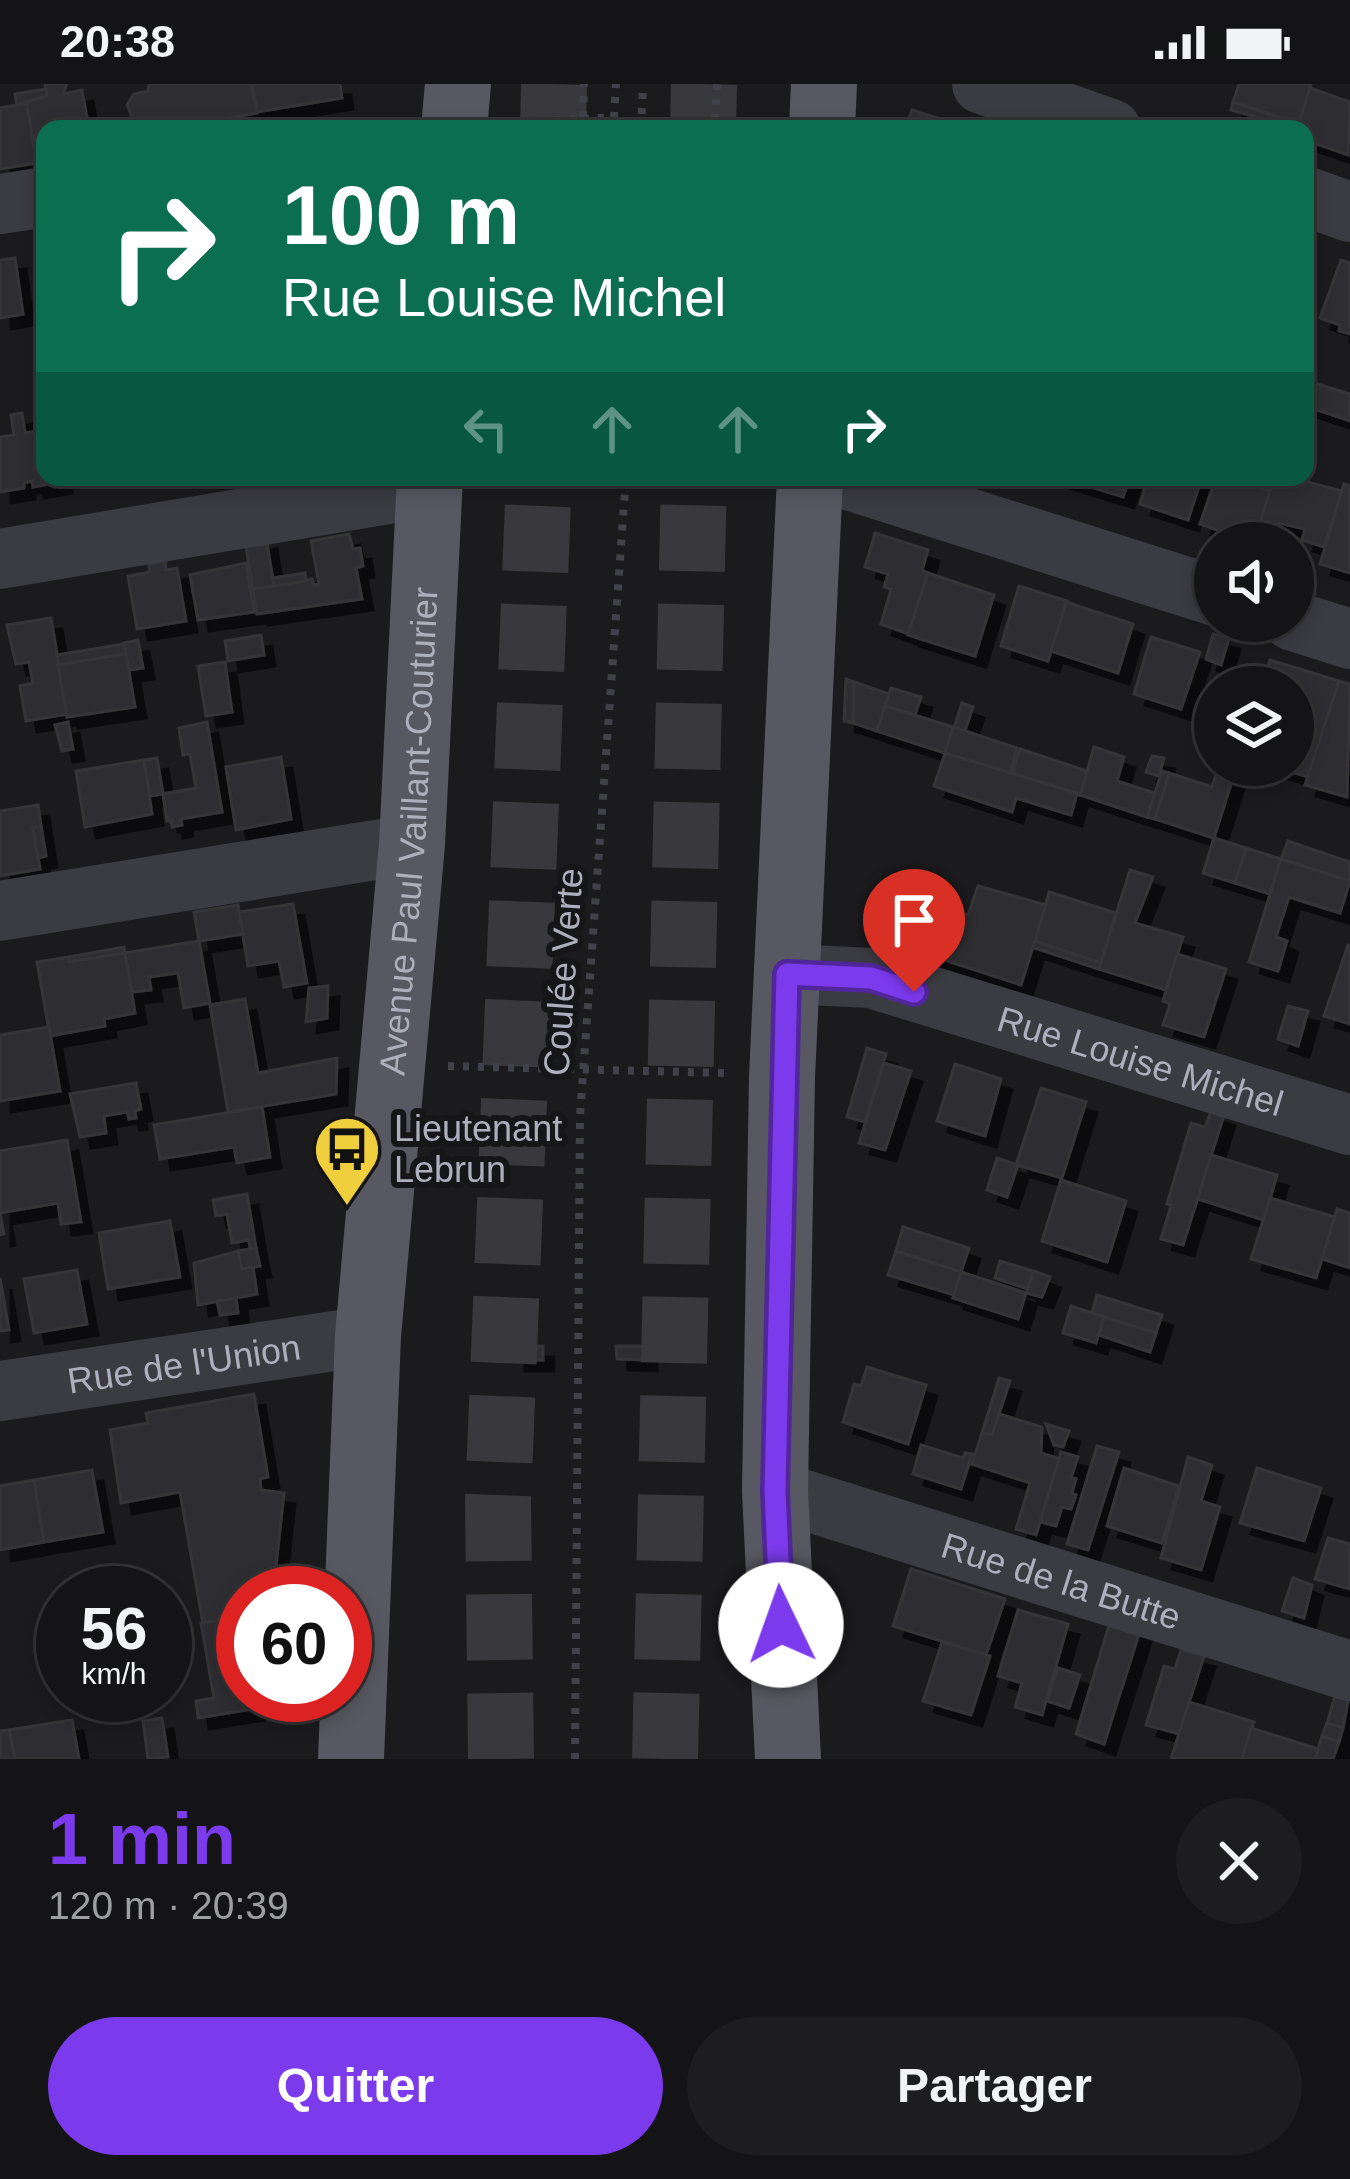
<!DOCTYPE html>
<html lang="fr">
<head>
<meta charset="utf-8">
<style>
	body { margin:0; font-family:Arial,sans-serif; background:#1d1d1f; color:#f1f3f6; height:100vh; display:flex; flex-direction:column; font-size:45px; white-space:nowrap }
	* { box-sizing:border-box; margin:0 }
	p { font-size:39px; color:#9d9ea1 }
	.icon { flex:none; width:66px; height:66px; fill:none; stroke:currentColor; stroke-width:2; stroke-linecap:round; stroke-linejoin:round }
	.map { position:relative; height:1675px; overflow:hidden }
	.drawer { display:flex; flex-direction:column; background:#141416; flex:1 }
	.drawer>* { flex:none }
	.guide { position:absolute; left:36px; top:36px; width:1278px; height:366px; border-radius:24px; box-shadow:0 6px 18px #0003,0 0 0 3px #333335; background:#0b6e4f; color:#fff; overflow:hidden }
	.fabs { position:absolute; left:1194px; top:438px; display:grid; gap:24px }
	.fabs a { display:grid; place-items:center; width:120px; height:120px; border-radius:50%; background:#141416; box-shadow:0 6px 18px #0003,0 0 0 3px #333335; font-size:60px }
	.speed { position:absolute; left:36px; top:1482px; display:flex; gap:24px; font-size:60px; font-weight:700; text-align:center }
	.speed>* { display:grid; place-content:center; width:156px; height:156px; border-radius:50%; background:#141416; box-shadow:0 6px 18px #0003,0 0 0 3px #333335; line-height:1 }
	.speed small { font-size:30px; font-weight:400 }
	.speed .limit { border:18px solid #d22; background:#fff; color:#111 }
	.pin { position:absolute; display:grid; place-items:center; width:102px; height:102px; color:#fff; margin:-123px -51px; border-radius:50% 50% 50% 0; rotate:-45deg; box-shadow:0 0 12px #0007 }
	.pin .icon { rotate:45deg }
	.me { position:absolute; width:132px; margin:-66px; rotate:357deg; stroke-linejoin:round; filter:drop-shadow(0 0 9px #0008) }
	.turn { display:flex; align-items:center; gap:42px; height:252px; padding:0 48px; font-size:54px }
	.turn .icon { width:156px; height:156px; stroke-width:2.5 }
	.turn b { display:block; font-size:84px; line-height:102px }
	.lanes { display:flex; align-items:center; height:114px; padding:0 48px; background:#0003; justify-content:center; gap:60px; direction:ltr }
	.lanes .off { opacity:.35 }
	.round { display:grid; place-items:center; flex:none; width:126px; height:126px; border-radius:63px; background:#1d1d1f }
	.head { display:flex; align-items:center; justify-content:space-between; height:204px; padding:0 48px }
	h1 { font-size:72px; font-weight:700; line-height:90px; color:#7c3aed }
	.cta { display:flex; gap:24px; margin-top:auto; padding:24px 48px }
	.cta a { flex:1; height:138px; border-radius:72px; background:#7c3aed; color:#fff; font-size:48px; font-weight:700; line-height:138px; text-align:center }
	.cta a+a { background:#1d1d1f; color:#f1f3f6 }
	.status { display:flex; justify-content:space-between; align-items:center; height:84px; padding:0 60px; background:#141416; direction:ltr }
	.status svg { height:33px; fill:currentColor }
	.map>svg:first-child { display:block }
	.building { fill:#2e2d31; stroke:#353439; stroke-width:3; filter:url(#shadow) }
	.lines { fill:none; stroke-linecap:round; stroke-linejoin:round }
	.highway-tunnel { stroke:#38383d; stroke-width:66; stroke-dasharray:66 33; stroke-linecap:butt }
	.path { stroke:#414249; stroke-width:8; stroke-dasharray:6 9; stroke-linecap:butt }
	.minor { stroke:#3b3b42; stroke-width:60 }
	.major { stroke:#575861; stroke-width:66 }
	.route-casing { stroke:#51269a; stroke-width:30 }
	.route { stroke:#7c3aed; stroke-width:21 }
	.labels { text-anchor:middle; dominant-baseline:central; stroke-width:12; stroke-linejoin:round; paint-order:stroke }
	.street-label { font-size:36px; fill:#adafbc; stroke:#161518 }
	.poi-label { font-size:36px; fill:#adafbc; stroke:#161518; text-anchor:start }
</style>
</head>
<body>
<div class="status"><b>20:38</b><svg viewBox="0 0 49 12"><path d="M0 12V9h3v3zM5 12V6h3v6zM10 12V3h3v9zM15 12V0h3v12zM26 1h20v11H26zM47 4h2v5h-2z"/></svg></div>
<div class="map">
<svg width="1350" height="1675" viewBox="0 0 1350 1675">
	<defs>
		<filter id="shadow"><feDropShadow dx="11" dy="11" stdDeviation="0" flood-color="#0009"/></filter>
	</defs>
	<rect width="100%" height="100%" fill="#1b1a1d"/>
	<g class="building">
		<polygon points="45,0 67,0 63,10 82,6 89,45 45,45 44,78 42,64 34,65 26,16 47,12"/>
		<polygon points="149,0 251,0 257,29 228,34 218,45 137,45 127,21 134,10 148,7"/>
		<polygon points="252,0 340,0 342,14 257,28"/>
		<polygon points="1239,0 1311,0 1298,40 1233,18"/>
		<polygon points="1310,4 1350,18 1348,71 1305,56 1305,45 1297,45"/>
		<polygon points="46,5 47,12 17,21 15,10"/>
		<polygon points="1233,18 1298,40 1297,45 1231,26"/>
		<polygon points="27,19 34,65 42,64 44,78 0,85 0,24"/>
		<polygon points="912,26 962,42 961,45 906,45"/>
		<polygon points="15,174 23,230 0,234 0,176"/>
		<polygon points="1341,176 1350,179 1350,250 1339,247 1340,241 1320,234"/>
		<polygon points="1305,296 1350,310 1350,337 1305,322"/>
		<polygon points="22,329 25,349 45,346 45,393 60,393 61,398 33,403 32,397 24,399 24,404 0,408 0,353 14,351 11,331"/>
		<polygon points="1058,393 1081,393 1125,407 1123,413"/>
		<polygon points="1081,393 1130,393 1125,407"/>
		<polygon points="1148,393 1202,393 1188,436 1140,420"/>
		<polygon points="1216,393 1230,393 1270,407 1254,459 1233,459 1235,452 1200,440"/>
		<polygon points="1274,393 1289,393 1342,407 1324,463 1302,456 1305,445 1279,439 1273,459 1254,459"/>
		<polygon points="1344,400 1350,402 1350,489 1320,480"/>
		<polygon points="875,449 928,466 922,486 928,489 909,550 881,540 891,505 884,503 888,490 865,483"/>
		<polygon points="349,450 353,465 360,464 363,482 356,484 362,515 257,530 253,505 312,495 314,501 319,500 311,457"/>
		<polygon points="266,454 274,502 253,505 245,457"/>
		<polygon points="165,477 166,486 177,484 186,537 137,545 128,492 150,488 149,480"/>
		<polygon points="246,479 254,528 198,536 190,491"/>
		<polygon points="305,489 306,497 274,502 273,494"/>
		<polygon points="928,489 994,511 975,572 908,551"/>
		<polygon points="1019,502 1067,517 1048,577 1001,562"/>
		<polygon points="1066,518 1133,540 1118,589 1051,567"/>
		<polygon points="51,534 67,630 26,637 20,602 33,599 29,578 16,580 7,541"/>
		<polygon points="1213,550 1229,554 1221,581 1206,575"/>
		<polygon points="261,551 264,571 228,577 225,557"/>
		<polygon points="1151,553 1200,568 1181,625 1134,610"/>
		<polygon points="138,556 143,584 129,586 124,559"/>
		<polygon points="124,560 126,570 58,581 57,571"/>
		<polygon points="126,570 135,623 67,633 58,581"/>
		<polygon points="1270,576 1339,597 1308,693 1268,681 1293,681 1293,603 1262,603"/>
		<polygon points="225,578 232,628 206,632 198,582"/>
		<polygon points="846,595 854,598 853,639 844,637"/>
		<polygon points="1339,597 1350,600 1347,713 1305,701"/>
		<polygon points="854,598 889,610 877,647 853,639"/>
		<polygon points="891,604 921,613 915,631 885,622"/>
		<polygon points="962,619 973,623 965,647 954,644"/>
		<polygon points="885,622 953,643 945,669 877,647"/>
		<polygon points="68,638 73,665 62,667 55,641"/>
		<polygon points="207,638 222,728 181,735 182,741 172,743 171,737 167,737 163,710 196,704 190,670 183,671 179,644"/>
		<polygon points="953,643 1017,664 1010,689 945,669"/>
		<polygon points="1094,663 1124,673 1117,697 1155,709 1147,733 1080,711"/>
		<polygon points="1020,665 1087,687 1080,711 1012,689"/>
		<polygon points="945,669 1077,709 1071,731 1016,714 1012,728 934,702"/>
		<polygon points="1152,672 1164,674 1159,692 1146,688"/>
		<polygon points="281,673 291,735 236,746 226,683"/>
		<polygon points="157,674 163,710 150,712 144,676"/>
		<polygon points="144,676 152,730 85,743 76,687"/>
		<polygon points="1219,681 1237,681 1214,754 1155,735 1169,689 1212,703"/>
		<polygon points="1162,687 1169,689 1155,735 1147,733"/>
		<polygon points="38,721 41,742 33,744 40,785 0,792 0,727"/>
		<polygon points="41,742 46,772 38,774 33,744"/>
		<polygon points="1214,754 1246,764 1235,799 1203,789"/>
		<polygon points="1288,757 1350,778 1350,797 1281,775"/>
		<polygon points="1246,764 1281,775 1270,810 1235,799"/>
		<polygon points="1281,775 1350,797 1340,829 1289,813 1276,853 1287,857 1278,887 1249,878"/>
		<polygon points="1130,786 1153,793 1135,839 1183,853 1166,906 1099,885"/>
		<polygon points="978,802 1046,821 1021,901 886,857 901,810 968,831"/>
		<polygon points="1049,808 1116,829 1101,879 1035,857"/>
		<polygon points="293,820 307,899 284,903 279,877 248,882 239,828"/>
		<polygon points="238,821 243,850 199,857 194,828"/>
		<polygon points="199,857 210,919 184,924 178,889 149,893 151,906 132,908 125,869"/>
		<polygon points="1035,857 1101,879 1099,885 1032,863"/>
		<polygon points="1348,861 1350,862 1350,940 1324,932"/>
		<polygon points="124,863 125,869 69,878 69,873"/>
		<polygon points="125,869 135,929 104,935 105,942 50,952 37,878 69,873 69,878"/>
		<polygon points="1177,870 1226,885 1204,953 1163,941 1170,920 1163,917"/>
		<polygon points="328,902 327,934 306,938 309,904"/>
		<polygon points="245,915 258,989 337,974 336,1010 228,1028 210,921"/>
		<polygon points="1288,922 1308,927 1298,962 1278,955"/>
		<polygon points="49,943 60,1007 0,1017 0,951"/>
		<polygon points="867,964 886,970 865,1038 847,1033"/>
		<polygon points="884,979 911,987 885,1066 859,1059"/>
		<polygon points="955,980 1001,995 985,1052 937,1037"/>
		<polygon points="136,999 141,1025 135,1027 136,1034 129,1035 127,1028 104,1032 106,1049 80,1053 70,1010"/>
		<polygon points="1041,1004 1086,1018 1062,1094 1016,1081"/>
		<polygon points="262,1023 270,1073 237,1079 234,1063 160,1075 154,1041"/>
		<polygon points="1211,1027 1224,1031 1183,1161 1161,1155 1171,1121 1167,1120 1191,1039 1205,1043"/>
		<polygon points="67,1056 81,1138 61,1140 58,1119 0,1129 4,1150 0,1151 0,1067"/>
		<polygon points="1211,1071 1277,1091 1264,1136 1198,1115"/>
		<polygon points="997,1074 1018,1081 1007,1113 987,1106"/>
		<polygon points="1061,1096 1126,1117 1107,1178 1042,1157"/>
		<polygon points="247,1110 256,1164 250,1165 249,1156 232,1159 227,1130 216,1132 213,1116"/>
		<polygon points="1270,1114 1335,1133 1316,1194 1251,1175"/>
		<polygon points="1337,1125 1350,1129 1350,1184 1322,1175"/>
		<polygon points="170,1137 180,1193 108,1205 99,1149"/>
		<polygon points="903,1143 969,1164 961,1188 896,1167"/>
		<polygon points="256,1164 260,1182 242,1185 238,1167"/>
		<polygon points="238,1167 242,1185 253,1183 257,1210 198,1221 194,1179"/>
		<polygon points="896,1167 961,1188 954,1211 888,1191"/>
		<polygon points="1000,1177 1033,1187 1028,1205 995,1194"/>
		<polygon points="77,1186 87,1240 34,1249 24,1195"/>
		<polygon points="1034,1187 1050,1193 1042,1213 1026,1209"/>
		<polygon points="961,1188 1026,1209 1018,1235 953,1214"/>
		<polygon points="0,1194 9,1246 0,1247"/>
		<polygon points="1097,1211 1162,1231 1156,1249 1092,1229"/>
		<polygon points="236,1214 238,1229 220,1231 217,1217"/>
		<polygon points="1071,1222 1104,1233 1096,1259 1063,1249"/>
		<polygon points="1104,1233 1156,1249 1150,1268 1099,1251"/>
		<rect x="514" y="1262" width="29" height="14"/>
		<polygon points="616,1262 646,1262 646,1276 617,1275"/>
		<polygon points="867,1283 926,1301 908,1360 843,1338 854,1300 861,1302"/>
		<polygon points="999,1294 1010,1297 992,1351 982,1349"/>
		<polygon points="254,1310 268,1393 260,1395 261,1406 284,1409 273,1509 243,1509 243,1532 203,1540 180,1408 121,1419 110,1346 148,1339 146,1329"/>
		<polygon points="999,1330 1042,1343 1041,1369 1060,1375 1036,1451 1016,1445 1030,1399 972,1380 982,1349 992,1351"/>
		<polygon points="1046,1340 1069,1347 1063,1363 1054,1361"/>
		<polygon points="921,1361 963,1374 965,1369 972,1370 961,1405 913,1390"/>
		<polygon points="1097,1362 1119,1368 1088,1466 1067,1460"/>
		<polygon points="1061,1368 1078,1373 1071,1394 1076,1395 1072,1409 1076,1411 1071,1425 1062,1423 1056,1442 1040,1438"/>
		<polygon points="1188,1373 1212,1381 1201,1417 1220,1423 1201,1486 1161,1474"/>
		<polygon points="1124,1384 1179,1402 1162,1459 1107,1442"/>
		<polygon points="1257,1384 1321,1404 1304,1457 1240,1439"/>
		<polygon points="92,1386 103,1448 44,1458 34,1396"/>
		<polygon points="34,1396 44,1458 0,1466 0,1402"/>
		<polygon points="1328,1454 1350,1460 1350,1505 1315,1495"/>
		<polygon points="911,1485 1005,1515 986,1571 893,1542"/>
		<polygon points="1293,1494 1312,1501 1304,1534 1282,1527"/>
		<polygon points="1018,1526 1068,1540 1042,1631 1015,1623 1022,1599 998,1592"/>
		<polygon points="243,1533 243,1611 252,1611 253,1625 198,1634 196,1617 214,1614 201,1539"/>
		<polygon points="1110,1538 1140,1547 1104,1660 1076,1650"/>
		<polygon points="942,1558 990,1572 971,1631 923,1617"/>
		<polygon points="1181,1566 1204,1572 1179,1650 1146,1641 1164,1582 1175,1585"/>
		<polygon points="1058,1584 1080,1591 1069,1624 1047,1617"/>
		<polygon points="1338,1603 1350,1606 1343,1644 1327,1639"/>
		<polygon points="1189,1618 1254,1638 1242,1675 1171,1675"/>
		<polygon points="162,1634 168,1673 148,1675 143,1637"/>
		<polygon points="72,1636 79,1675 15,1675 9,1646"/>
		<polygon points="1327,1639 1343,1644 1339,1658 1322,1652"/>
		<polygon points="1251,1644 1318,1665 1315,1675 1242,1675"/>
		<polygon points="9,1646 15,1675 0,1675 0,1647"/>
		<polygon points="1322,1652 1339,1658 1333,1675 1315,1675"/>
	</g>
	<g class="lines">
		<g class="highway-tunnel">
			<polyline points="553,45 554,0"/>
			<polyline points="703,45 704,0"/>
			<polyline points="501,1675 498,1418 539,393"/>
			<polyline points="665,1675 694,393"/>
		</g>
		<g class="path">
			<polyline points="717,0 715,37 767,40"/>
			<polyline points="583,35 614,33 616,0"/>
			<polyline points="510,38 583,35 584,0"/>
			<polyline points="641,45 643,0"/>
			<polyline points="448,982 727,989"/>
			<polyline points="575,1675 580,1032 626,393"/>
		</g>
		<g class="minor">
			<polyline points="982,0 1111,45"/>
			<polyline points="1305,112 1350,128"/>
			<polyline points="0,120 45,113"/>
			<polyline points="839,393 1215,512"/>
			<polyline points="0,475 430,403"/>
			<polyline points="1293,537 1350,555"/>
			<polyline points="0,827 412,760"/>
			<path id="s1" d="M787,890l84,4 479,147"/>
			<path id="s2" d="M0,1307l368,-55"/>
			<path id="s3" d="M775,1407l575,180"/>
		</g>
		<g class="major">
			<polyline points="454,45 458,0"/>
			<polyline points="822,45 824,0"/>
			<path id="s4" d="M351,1675l17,-423 44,-492 18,-367"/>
			<polyline points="788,1675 775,1407 782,993 810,393"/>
		</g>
	</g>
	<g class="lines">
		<defs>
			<polyline id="route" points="781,1541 775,1407 787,890 871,894 914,908"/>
		</defs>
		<use href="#route" class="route-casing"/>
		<use href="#route" class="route"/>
	</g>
	<defs>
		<symbol id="bus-pin" viewBox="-11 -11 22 30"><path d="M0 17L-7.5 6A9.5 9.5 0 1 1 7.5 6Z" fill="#f0cf3f" stroke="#161518"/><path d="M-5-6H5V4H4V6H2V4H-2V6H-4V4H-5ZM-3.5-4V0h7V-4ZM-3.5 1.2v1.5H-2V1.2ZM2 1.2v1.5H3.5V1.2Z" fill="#111"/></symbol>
	</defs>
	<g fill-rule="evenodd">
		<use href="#bus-pin" x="309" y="1027" width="76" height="104"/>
	</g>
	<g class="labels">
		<g class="street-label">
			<text stroke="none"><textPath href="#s4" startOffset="930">Avenue Paul Vaillant-Couturier</textPath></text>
			<text transform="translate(563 888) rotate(-86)">Coulée Verte</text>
			<text stroke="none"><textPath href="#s1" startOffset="366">Rue Louise Michel</textPath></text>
			<text stroke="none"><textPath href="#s2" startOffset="186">Rue de l'Union</textPath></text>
			<text stroke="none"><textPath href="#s3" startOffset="300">Rue de la Butte</textPath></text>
		</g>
		<g class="poi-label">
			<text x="394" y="1044">Lieutenant<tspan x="394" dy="41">Lebrun</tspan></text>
		</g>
	</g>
</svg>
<div class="fabs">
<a><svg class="icon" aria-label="sound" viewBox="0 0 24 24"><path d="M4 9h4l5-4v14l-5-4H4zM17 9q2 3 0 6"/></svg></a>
<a><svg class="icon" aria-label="layers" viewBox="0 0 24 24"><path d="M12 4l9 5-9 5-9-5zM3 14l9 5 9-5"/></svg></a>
</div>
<div class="speed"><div>56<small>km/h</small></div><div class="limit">60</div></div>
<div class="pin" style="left:914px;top:908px;background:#d93025"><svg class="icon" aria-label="arrive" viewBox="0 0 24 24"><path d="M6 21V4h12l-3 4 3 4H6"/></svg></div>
<svg class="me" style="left:781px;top:1541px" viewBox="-20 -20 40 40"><circle r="19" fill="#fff"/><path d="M0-13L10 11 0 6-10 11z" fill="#7c3aed"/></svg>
<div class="guide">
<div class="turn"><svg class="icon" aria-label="right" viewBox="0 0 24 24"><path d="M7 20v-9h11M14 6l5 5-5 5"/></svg><div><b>100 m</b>Rue Louise Michel</div></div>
<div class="lanes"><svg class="icon off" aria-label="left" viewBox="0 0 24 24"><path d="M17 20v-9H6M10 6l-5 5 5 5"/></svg><svg class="icon off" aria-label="ahead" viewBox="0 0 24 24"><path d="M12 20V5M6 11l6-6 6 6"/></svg><svg class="icon off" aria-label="ahead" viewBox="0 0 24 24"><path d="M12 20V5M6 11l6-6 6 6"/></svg><svg class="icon" aria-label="right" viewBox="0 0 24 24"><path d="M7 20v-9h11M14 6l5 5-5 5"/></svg></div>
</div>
</div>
<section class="drawer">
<div class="head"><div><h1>1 min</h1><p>120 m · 20:39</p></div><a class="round"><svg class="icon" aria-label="close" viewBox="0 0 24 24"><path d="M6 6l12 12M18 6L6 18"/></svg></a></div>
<div class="cta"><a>Quitter</a><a>Partager</a></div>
</section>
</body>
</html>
